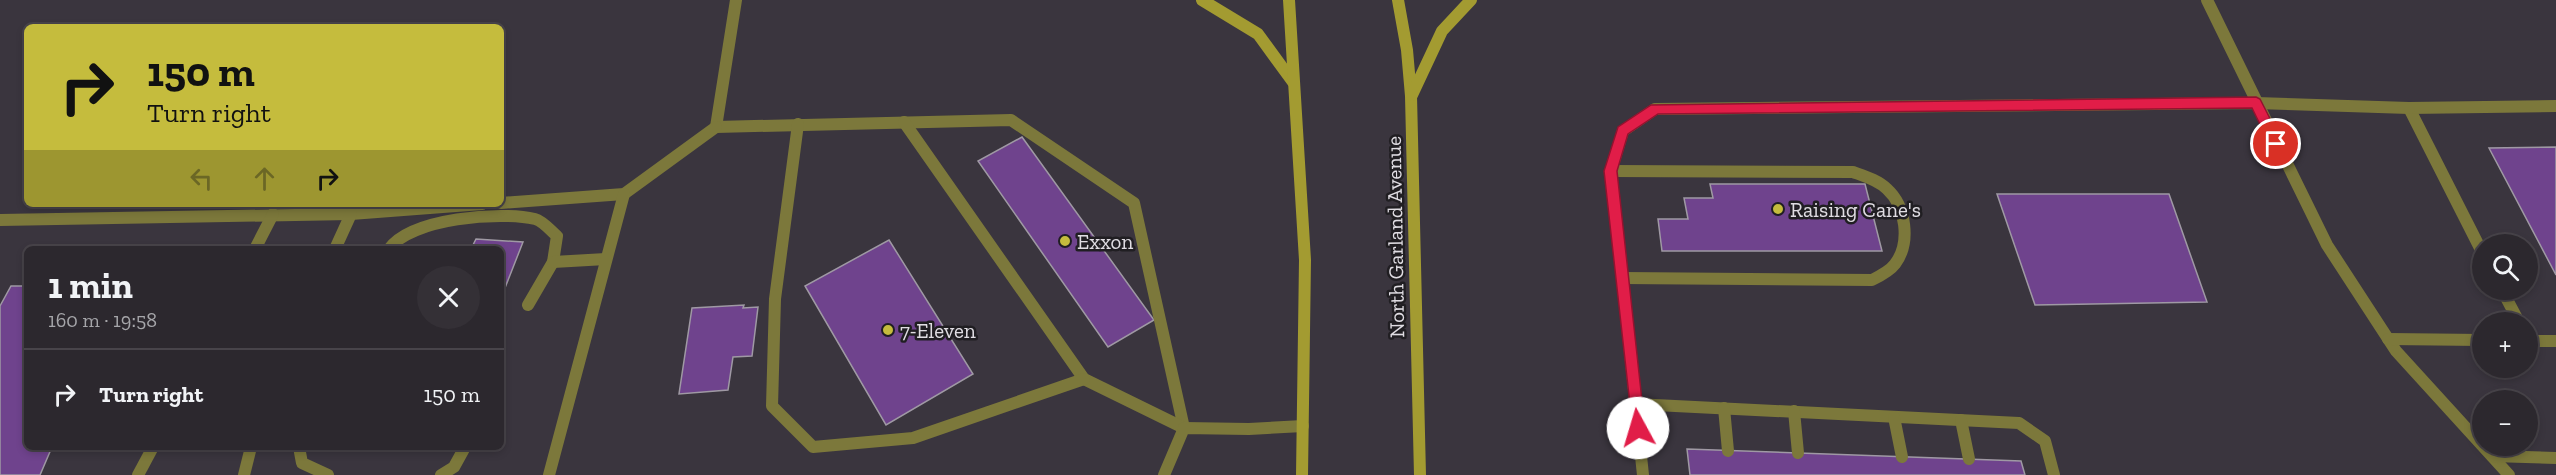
<!DOCTYPE html>
<html lang="en">
<head>
<meta charset="utf-8">
<style>
	body { margin:0; font-family:"Zilla Slab",serif; background:#343036; color:#f1f3f6; height:100vh; display:flex; flex-direction:column; font-size:22px; white-space:nowrap }
	* { box-sizing:border-box; margin:0 }
	p { font-size:20px; color:#a6a6aa }
	.icon { flex:none; width:33px; height:33px; fill:none; stroke:currentColor; stroke-width:2; stroke-linecap:round; stroke-linejoin:round }
	.map { position:relative; flex:1; overflow:hidden }
	.drawer { position:absolute; left:24px; top:246px; width:480px; height:204px; display:flex; flex-direction:column; background:#2c282e; border-radius:9px; box-shadow:0 3px 9px #0003,0 0 0 2px #48444a }
	.drawer>* { flex:none }
	.top-card { position:absolute; left:24px; top:24px; width:480px; height:183px; border-radius:9px; box-shadow:0 3px 9px #0003,0 0 0 2px #48444a; background:#c5bc3d; color:#111; overflow:hidden }
	.controls { position:absolute; left:2472px; top:234px; display:grid; gap:12px }
	.controls a { display:grid; place-items:center; width:66px; height:66px; border-radius:50%; background:#2c282e; box-shadow:0 3px 9px #0003,0 0 0 2px #48444a; font-size:30px }
	.pin { position:absolute; display:grid; place-items:center; width:51px; height:51px; color:#fff; margin:-26px; border:3px solid #fff; border-radius:50%; box-shadow:0 2px 6px #0007 }
	.me { position:absolute; width:66px; margin:-33px; rotate:354deg; stroke-linejoin:round; filter:drop-shadow(0 0 4px #0008) }
	.turn { display:flex; align-items:center; gap:21px; height:126px; padding:0 24px; font-size:27px }
	.turn .icon { width:78px; height:78px; stroke-width:2.5 }
	.turn b { display:block; font-size:42px; line-height:51px }
	.lanes { display:flex; align-items:center; height:57px; padding:0 24px; background:#0003; justify-content:center; gap:30px; direction:ltr }
	.lanes .off { opacity:.35 }
	.round { display:grid; place-items:center; flex:none; width:63px; height:63px; border-radius:32px; background:#343036 }
	.summary { display:flex; align-items:center; justify-content:space-between; height:102px; padding:0 24px }
	h1 { font-size:36px; font-weight:700; line-height:45px }
	ul { padding:0; list-style:none }
	li { display:flex; align-items:center; gap:18px; height:90px; padding:0 24px; border-top:2px solid #48444a }
	li div { flex:1 }
	li b { display:block; font-size:22px }
	li em { font-style:normal }
	.map>svg:first-child { display:block }
	.building { fill:#6f438d; stroke:#9f99a4; stroke-width:1.5 }
	.lines { fill:none; stroke-linecap:round; stroke-linejoin:round }
	.lane { stroke:#7c783b; stroke-width:12 }
	.secondary { stroke:#a39b31; stroke-width:12 }
	.route { fill:#e11d48; stroke:#92132f; stroke-width:1.5 }
	.poi-dot { fill:#c5bc3d; stroke:#201e22; stroke-width:2 }
	.labels { text-anchor:middle; dominant-baseline:central; stroke-width:5; stroke-linejoin:round; paint-order:stroke }
	.poi-label { font-size:21px; fill:#e0dde3; stroke:#201e22; text-anchor:start }
	.street-label { font-size:21px; fill:#e0dde3; stroke:#201e22 }
</style>
</head>
<body>
<div class="map">
<svg width="2556" height="475" viewBox="0 0 2556 475">
	<rect width="100%" height="100%" fill="#3a353e"/>
	<g class="building">
		<polygon points="1022,137 1154,320 1108,347 978,161"/>
		<polygon points="2556,147 2556,275 2489,148"/>
		<polygon points="1710,184 1865,184 1882,251 1662,251 1658,219 1688,219 1684,198 1713,198"/>
		<polygon points="1997,194 2169,194 2207,302 2035,305"/>
		<polygon points="476,239 523,242 501,298 501,249 471,249"/>
		<polygon points="889,240 973,374 886,425 805,286"/>
		<polygon points="11,286 27,286 27,447 52,447 40,475 0,475 0,306"/>
		<polygon points="744,305 743,308 758,307 752,356 733,357 728,390 679,394 692,308"/>
		<polygon points="1687,449 2021,461 2025,475 1690,475"/>
	</g>
	<g class="lines">
		<g class="lane">
			<polyline points="736,0 716,127 1011,120 1134,203 1184,428"/>
			<polyline points="2207,0 2327,245 2396,351 2509,475"/>
			<polyline points="2409,108 2482,252"/>
			<polyline points="904,122 1084,379 1184,428"/>
			<polyline points="798,124 775,299 772,406 813,447 913,438 1084,379"/>
			<path d="M1611,171l242,1c11,4 25,8 34,17 19,17 24,54 8,75 -5,7 -15,12 -23,16l-250,-2"/>
			<polyline points="501,203 624,194 716,127"/>
			<polyline points="0,220 351,214 482,204"/>
			<polyline points="255,249 273,214"/>
			<polyline points="335,249 351,214"/>
			<path d="M389,249c22,-31 111,-38 146,-30 8,2 16,12 22,17l-4,26 -25,43"/>
			<polyline points="553,262 606,259"/>
			<polyline points="2502,290 2519,322"/>
			<polyline points="2388,339 2482,340"/>
			<polyline points="2528,341 2556,341"/>
			<polyline points="1635,404 2019,423 2045,441 2054,475"/>
			<polyline points="1724,408 1728,451"/>
			<polyline points="1794,411 1798,453"/>
			<polyline points="1894,417 1902,457"/>
			<polyline points="1961,420 1969,459"/>
			<polyline points="299,447 302,463 328,475"/>
			<polyline points="2492,456 2556,458"/>
			<polyline points="138,475 153,447"/>
			<polyline points="244,475 251,447"/>
			<polyline points="441,475 454,467 465,447"/>
			<polyline points="549,475 624,194"/>
			<polyline points="1164,475 1184,428 1249,429 1303,426"/>
			<polyline points="1643,475 1611,171 1623,131 1655,109 2256,103 2409,108 2556,106"/>
		</g>
		<g class="secondary">
			<polyline points="1202,0 1258,34 1293,82"/>
			<polyline points="1289,0 1305,260 1302,475"/>
			<polyline points="1398,0 1407,50 1411,96 1420,475"/>
			<polyline points="1412,95 1442,31 1471,0"/>
		</g>
	</g>
	<polygon class="route" points="2256,97 2260,99 2281,140 2283,144 2281,147 2271,147 2252,108 1658,114 1628,134 1617,171 1645,428 1643,432 1638,434 1633,432 1604,171 1618,127 1651,105"/>
	<g class="poi-dot">
		<circle cx="1778" cy="209" r="6"/>
		<circle cx="1065" cy="241" r="6"/>
		<circle cx="888" cy="330" r="6"/>
	</g>
	<g class="labels">
		<g class="poi-label">
			<text x="1790" y="209">Raising Cane's</text>
			<text x="1077" y="241">Exxon</text>
			<text x="900" y="330">7-Eleven</text>
		</g>
		<g class="street-label">
			<text transform="translate(1395 237) rotate(-91)">North Garland Avenue</text>
		</g>
	</g>
</svg>
<div class="controls">
<a><svg class="icon" aria-label="search" viewBox="0 0 24 24"><circle cx="10" cy="10" r="6"/><path d="M15 15l6 6"/></svg></a>
<a>+</a>
<a>−</a>
</div>
<div class="pin" style="left:2276px;top:144px;background:#d93025"><svg class="icon" aria-label="arrive" viewBox="0 0 24 24"><path d="M6 21V4h12l-3 4 3 4H6"/></svg></div>
<svg class="me" style="left:1638px;top:428px" viewBox="-20 -20 40 40"><circle r="19" fill="#fff"/><path d="M0-13L10 11 0 6-10 11z" fill="#e11d48"/></svg>
<div class="top-card">
<div class="turn"><svg class="icon" aria-label="right" viewBox="0 0 24 24"><path d="M7 20v-9h11M14 6l5 5-5 5"/></svg><div><b>150 m</b>Turn right</div></div>
<div class="lanes"><svg class="icon off" aria-label="left" viewBox="0 0 24 24"><path d="M17 20v-9H6M10 6l-5 5 5 5"/></svg><svg class="icon off" aria-label="ahead" viewBox="0 0 24 24"><path d="M12 20V5M6 11l6-6 6 6"/></svg><svg class="icon" aria-label="right" viewBox="0 0 24 24"><path d="M7 20v-9h11M14 6l5 5-5 5"/></svg></div>
</div>
<section class="drawer">
<div class="summary"><div><h1>1 min</h1><p>160 m · 19:58</p></div><a class="round"><svg class="icon" aria-label="close" viewBox="0 0 24 24"><path d="M6 6l12 12M18 6L6 18"/></svg></a></div>
<ul>
<li><svg class="icon" aria-label="right" viewBox="0 0 24 24"><path d="M7 20v-9h11M14 6l5 5-5 5"/></svg><div><b>Turn right</b></div><em>150 m</em></li>
</ul>
</section>
</div>
</body>
</html>
